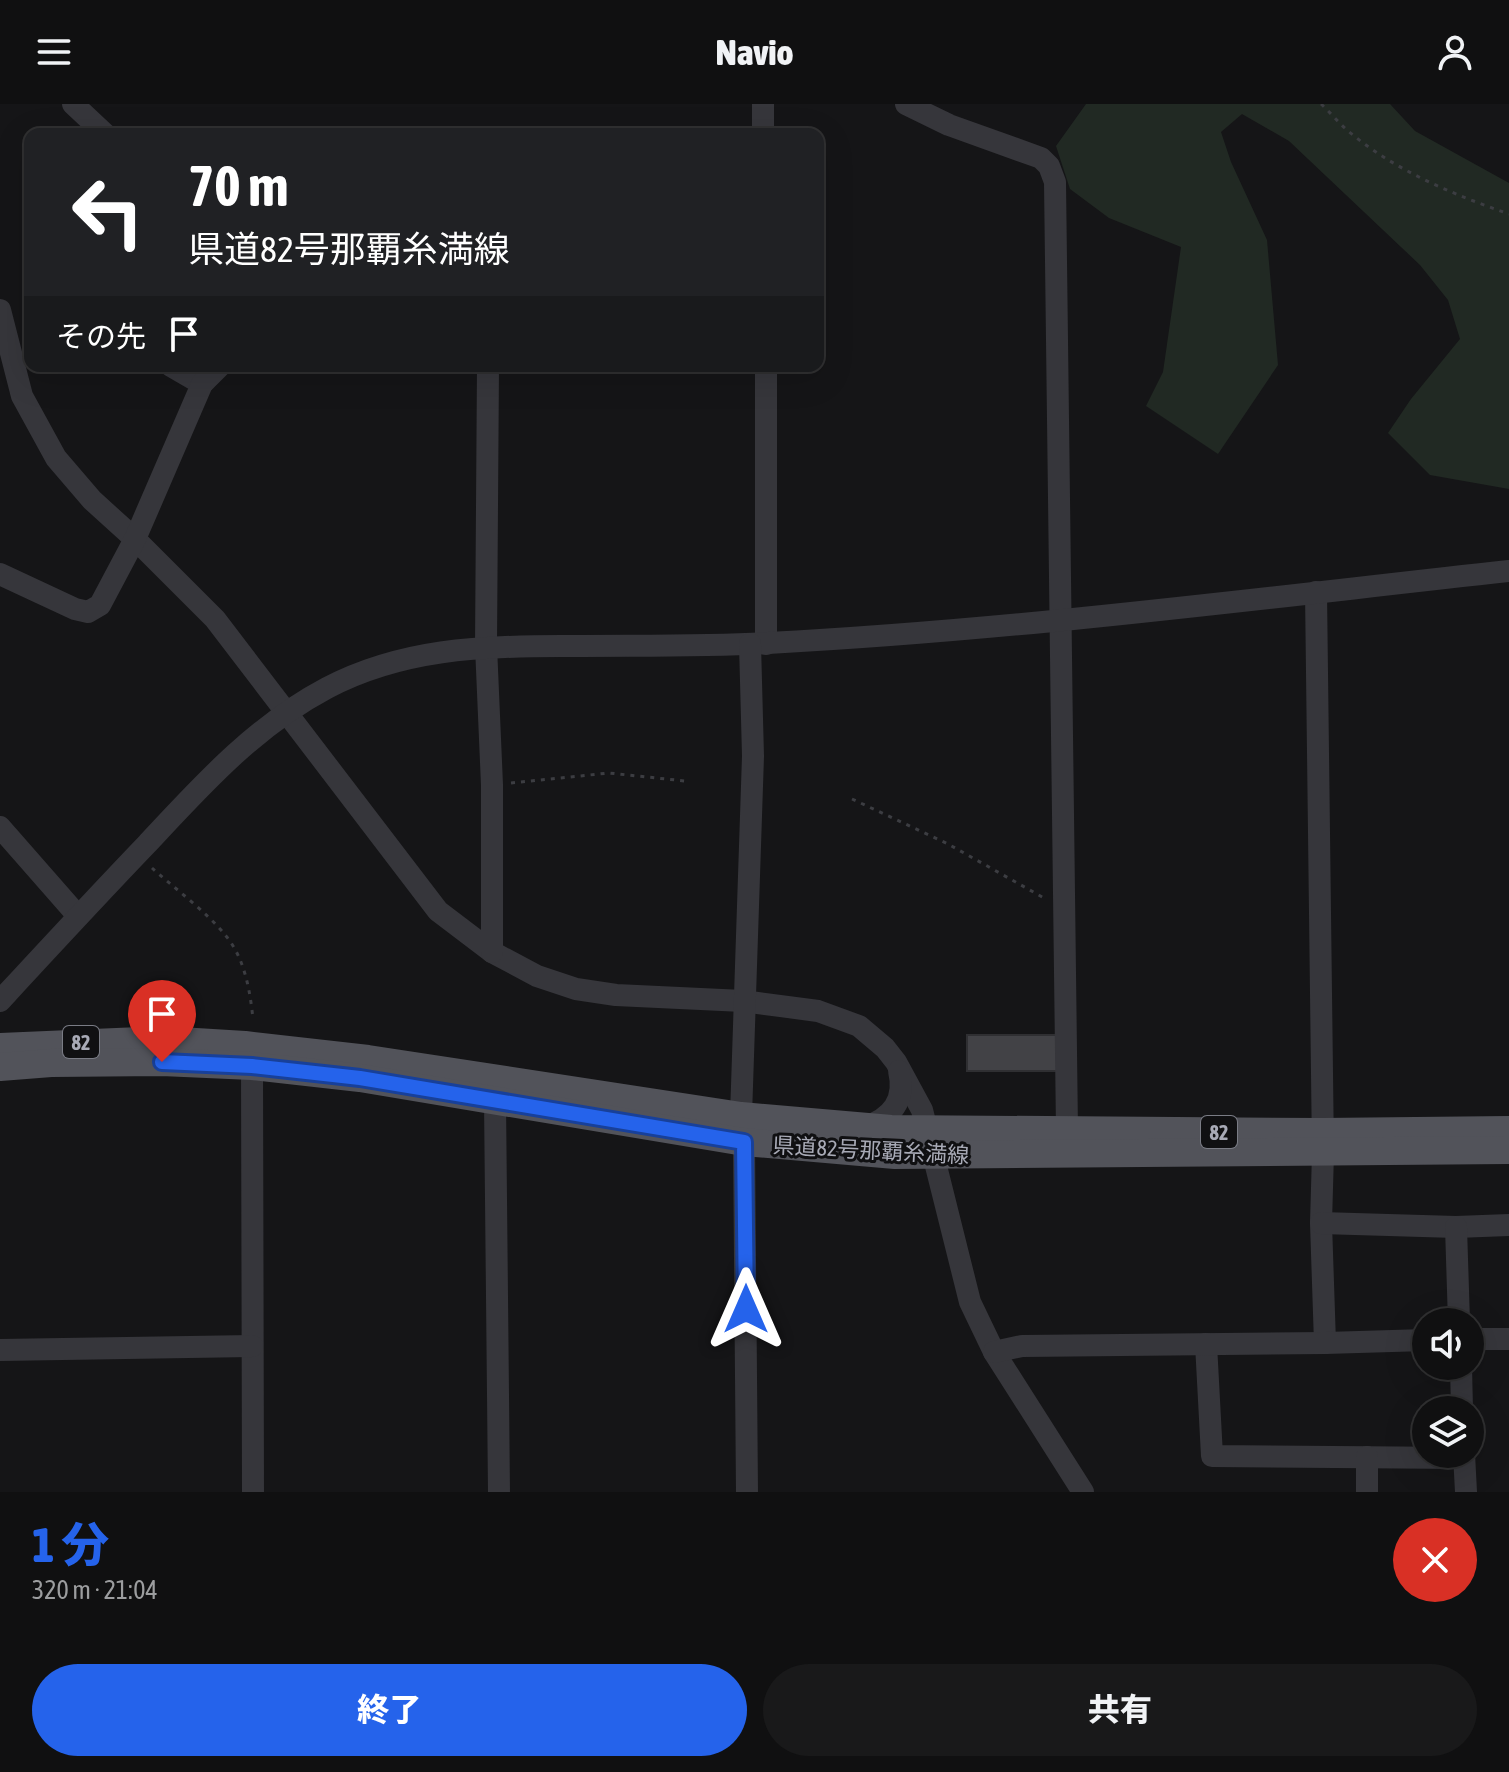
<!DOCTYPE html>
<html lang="ja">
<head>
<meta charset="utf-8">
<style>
	body { margin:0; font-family:"Asap Condensed","Noto Sans JP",sans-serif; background:#19191a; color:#f1f3f6; height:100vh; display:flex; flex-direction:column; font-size:30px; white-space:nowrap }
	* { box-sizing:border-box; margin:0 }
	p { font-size:26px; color:#9c9d9f }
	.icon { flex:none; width:44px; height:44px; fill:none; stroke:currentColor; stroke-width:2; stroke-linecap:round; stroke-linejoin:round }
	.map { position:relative; height:1388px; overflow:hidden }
	.side { display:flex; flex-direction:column; background:#101011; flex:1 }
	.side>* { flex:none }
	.top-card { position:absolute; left:24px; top:24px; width:800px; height:244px; border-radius:16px; box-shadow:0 8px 32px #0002,0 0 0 2px #303031; background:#202124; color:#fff; overflow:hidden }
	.buttons { position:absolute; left:1412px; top:1204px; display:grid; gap:16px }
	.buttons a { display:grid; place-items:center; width:72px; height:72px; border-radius:50%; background:#101011; box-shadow:0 8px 32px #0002,0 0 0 2px #303031; font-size:40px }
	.pin { position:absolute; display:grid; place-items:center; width:68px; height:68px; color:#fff; margin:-82px -34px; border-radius:50% 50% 50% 0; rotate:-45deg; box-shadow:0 0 8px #0007 }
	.pin .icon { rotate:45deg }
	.me { position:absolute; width:88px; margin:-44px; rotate:0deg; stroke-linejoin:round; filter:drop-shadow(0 0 6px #0008) }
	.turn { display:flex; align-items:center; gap:28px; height:168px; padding:0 32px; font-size:36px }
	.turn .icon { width:104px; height:104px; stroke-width:2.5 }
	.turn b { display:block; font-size:56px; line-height:68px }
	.then { display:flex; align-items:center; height:76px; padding:0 32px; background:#0003; gap:16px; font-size:30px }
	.round { display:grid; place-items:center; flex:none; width:84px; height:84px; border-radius:42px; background:#19191a }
	.headline { display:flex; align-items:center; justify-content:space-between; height:136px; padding:0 32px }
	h1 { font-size:48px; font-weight:800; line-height:60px; color:#2563eb }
	.primary-button { display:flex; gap:16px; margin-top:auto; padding:16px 32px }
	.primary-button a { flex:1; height:92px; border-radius:48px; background:#2563eb; color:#fff; font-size:32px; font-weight:800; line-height:92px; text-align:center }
	.primary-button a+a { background:#19191a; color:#f1f3f6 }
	header { display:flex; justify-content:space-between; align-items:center; height:104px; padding:0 32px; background:#101011; font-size:36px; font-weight:800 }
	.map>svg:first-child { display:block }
	.green { fill:#212923 }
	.building { fill:#424246; stroke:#2f2f32; stroke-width:2 }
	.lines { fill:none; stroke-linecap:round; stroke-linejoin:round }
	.path { stroke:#3c3d42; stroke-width:3; stroke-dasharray:4 6; stroke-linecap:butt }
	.minor { stroke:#36363b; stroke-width:22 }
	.major { stroke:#52535a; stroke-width:28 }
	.route-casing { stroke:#184099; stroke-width:20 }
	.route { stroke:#2563eb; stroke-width:14 }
	.labels { text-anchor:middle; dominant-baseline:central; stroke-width:6; stroke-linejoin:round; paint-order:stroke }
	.shield { fill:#101012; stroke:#7a7c85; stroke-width:2 }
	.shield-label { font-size:20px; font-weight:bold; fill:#a8aab6 }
	.street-label { font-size:22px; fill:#a8aab6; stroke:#101012 }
</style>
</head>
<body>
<header><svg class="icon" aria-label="menu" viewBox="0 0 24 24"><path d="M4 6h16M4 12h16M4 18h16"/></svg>Navio<svg class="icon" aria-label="person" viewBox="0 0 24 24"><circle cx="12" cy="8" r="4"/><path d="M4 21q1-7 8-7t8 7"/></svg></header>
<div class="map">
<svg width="1509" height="1388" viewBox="0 0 1509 1388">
	<rect width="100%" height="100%" fill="#151517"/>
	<polygon class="green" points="1086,0 1390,0 1415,27 1509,79 1509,385 1430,371 1388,329 1411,295 1460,235 1448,196 1420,161 1289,37 1242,10 1221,28 1231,58 1267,136 1278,261 1218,350 1146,302 1163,268 1181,143 1109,114 1070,85 1056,42"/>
	<polygon class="building" points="967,931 1059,931 1060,967 967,967"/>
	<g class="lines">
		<g class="path">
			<path d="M1321,0c11,10 20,22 32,31 45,37 102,60 156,79"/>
			<polyline points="511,679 609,669 685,677"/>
			<polyline points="852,695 948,740 1044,794"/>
			<path d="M152,764c21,19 57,46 74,68 19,23 24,55 27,83"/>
		</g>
		<g class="minor">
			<polyline points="73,0 105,30"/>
			<polyline points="763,0 763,30"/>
			<polyline points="906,0 949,21 1041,54 1049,62 1055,78 1067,1026"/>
			<polyline points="0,206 22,292 56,354 92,396 135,435 215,515 438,807 492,848 537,872 576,885 616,891 743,897 818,907 859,922 885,944 896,958 922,1006 970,1198 994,1248 1083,1388"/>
			<polyline points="171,262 202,280"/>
			<polyline points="488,262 486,542 492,681 492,848"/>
			<polyline points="0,470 75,505 88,508 100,501 135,435 202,280 220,262"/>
			<polyline points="1316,488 1323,1049 1321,1119 1325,1239"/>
			<polyline points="766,540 766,262"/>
			<polyline points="0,723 78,812"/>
			<path d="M0,897c49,-53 97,-105 147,-157 55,-59 108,-118 180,-156 74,-39 153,-42 234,-42 68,-1 138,1 207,-3 248,-13 494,-45 741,-72"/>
			<polyline points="252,962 253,1388"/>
			<polyline points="495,997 499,1388"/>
			<polyline points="741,1012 753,652 750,540"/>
			<path d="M865,1023c27,-9 41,-27 34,-56"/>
			<polyline points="744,1038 747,1388"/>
			<polyline points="1321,1119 1456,1123 1509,1121"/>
			<polyline points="1456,1123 1459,1218"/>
			<polyline points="1470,1235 1509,1235"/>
			<polyline points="1206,1240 1212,1352 1464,1354"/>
			<polyline points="0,1246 252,1242"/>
			<polyline points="994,1248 1022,1242 1325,1239 1426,1236"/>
			<polyline points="1461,1262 1462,1306"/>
			<polyline points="1464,1350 1466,1388"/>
			<polyline points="1367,1353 1367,1388"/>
		</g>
		<g class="major">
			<polyline points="0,943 163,936 245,941 368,955 741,1012 891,1025 1322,1028 1509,1026"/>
			<polyline points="0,963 51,959 162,958 252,962 360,974 744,1038 895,1051 1509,1046"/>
		</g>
	</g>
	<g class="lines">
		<defs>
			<polyline id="route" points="162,958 252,962 360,974 744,1038 746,1205"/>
		</defs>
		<use href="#route" class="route-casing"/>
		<use href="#route" class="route"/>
	</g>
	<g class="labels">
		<g class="shield">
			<rect x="63" y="922" width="36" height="32" rx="6"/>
			<rect x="1201" y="1012" width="36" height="32" rx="6"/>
		</g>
		<g class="shield-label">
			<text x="81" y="938">82</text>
			<text x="1219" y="1028">82</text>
		</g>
		<g class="street-label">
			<text transform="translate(871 1046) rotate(3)">県道82号那覇糸満線</text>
		</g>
	</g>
</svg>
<div class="buttons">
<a><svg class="icon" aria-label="sound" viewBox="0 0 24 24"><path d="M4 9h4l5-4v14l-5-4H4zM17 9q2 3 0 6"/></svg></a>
<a><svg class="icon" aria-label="layers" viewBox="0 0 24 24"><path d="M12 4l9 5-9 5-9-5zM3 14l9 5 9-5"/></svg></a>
</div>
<div class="pin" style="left:162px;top:958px;background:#d93025"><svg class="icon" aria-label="arrive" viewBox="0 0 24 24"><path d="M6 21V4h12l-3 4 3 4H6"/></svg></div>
<svg class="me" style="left:746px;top:1205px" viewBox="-20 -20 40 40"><path d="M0-17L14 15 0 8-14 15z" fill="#2563eb" stroke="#fff" stroke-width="4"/></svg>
<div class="top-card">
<div class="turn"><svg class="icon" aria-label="left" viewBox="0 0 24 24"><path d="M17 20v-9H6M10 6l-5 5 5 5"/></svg><div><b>70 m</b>県道82号那覇糸満線</div></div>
<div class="then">その先<svg class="icon" aria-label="arrive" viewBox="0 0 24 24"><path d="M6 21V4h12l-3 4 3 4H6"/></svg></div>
</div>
</div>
<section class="side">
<div class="headline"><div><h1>1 分</h1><p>320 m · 21:04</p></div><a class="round" style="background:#d93025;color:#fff"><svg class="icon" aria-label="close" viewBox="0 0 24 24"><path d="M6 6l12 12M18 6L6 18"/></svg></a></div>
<div class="primary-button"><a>終了</a><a>共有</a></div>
</section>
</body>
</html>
